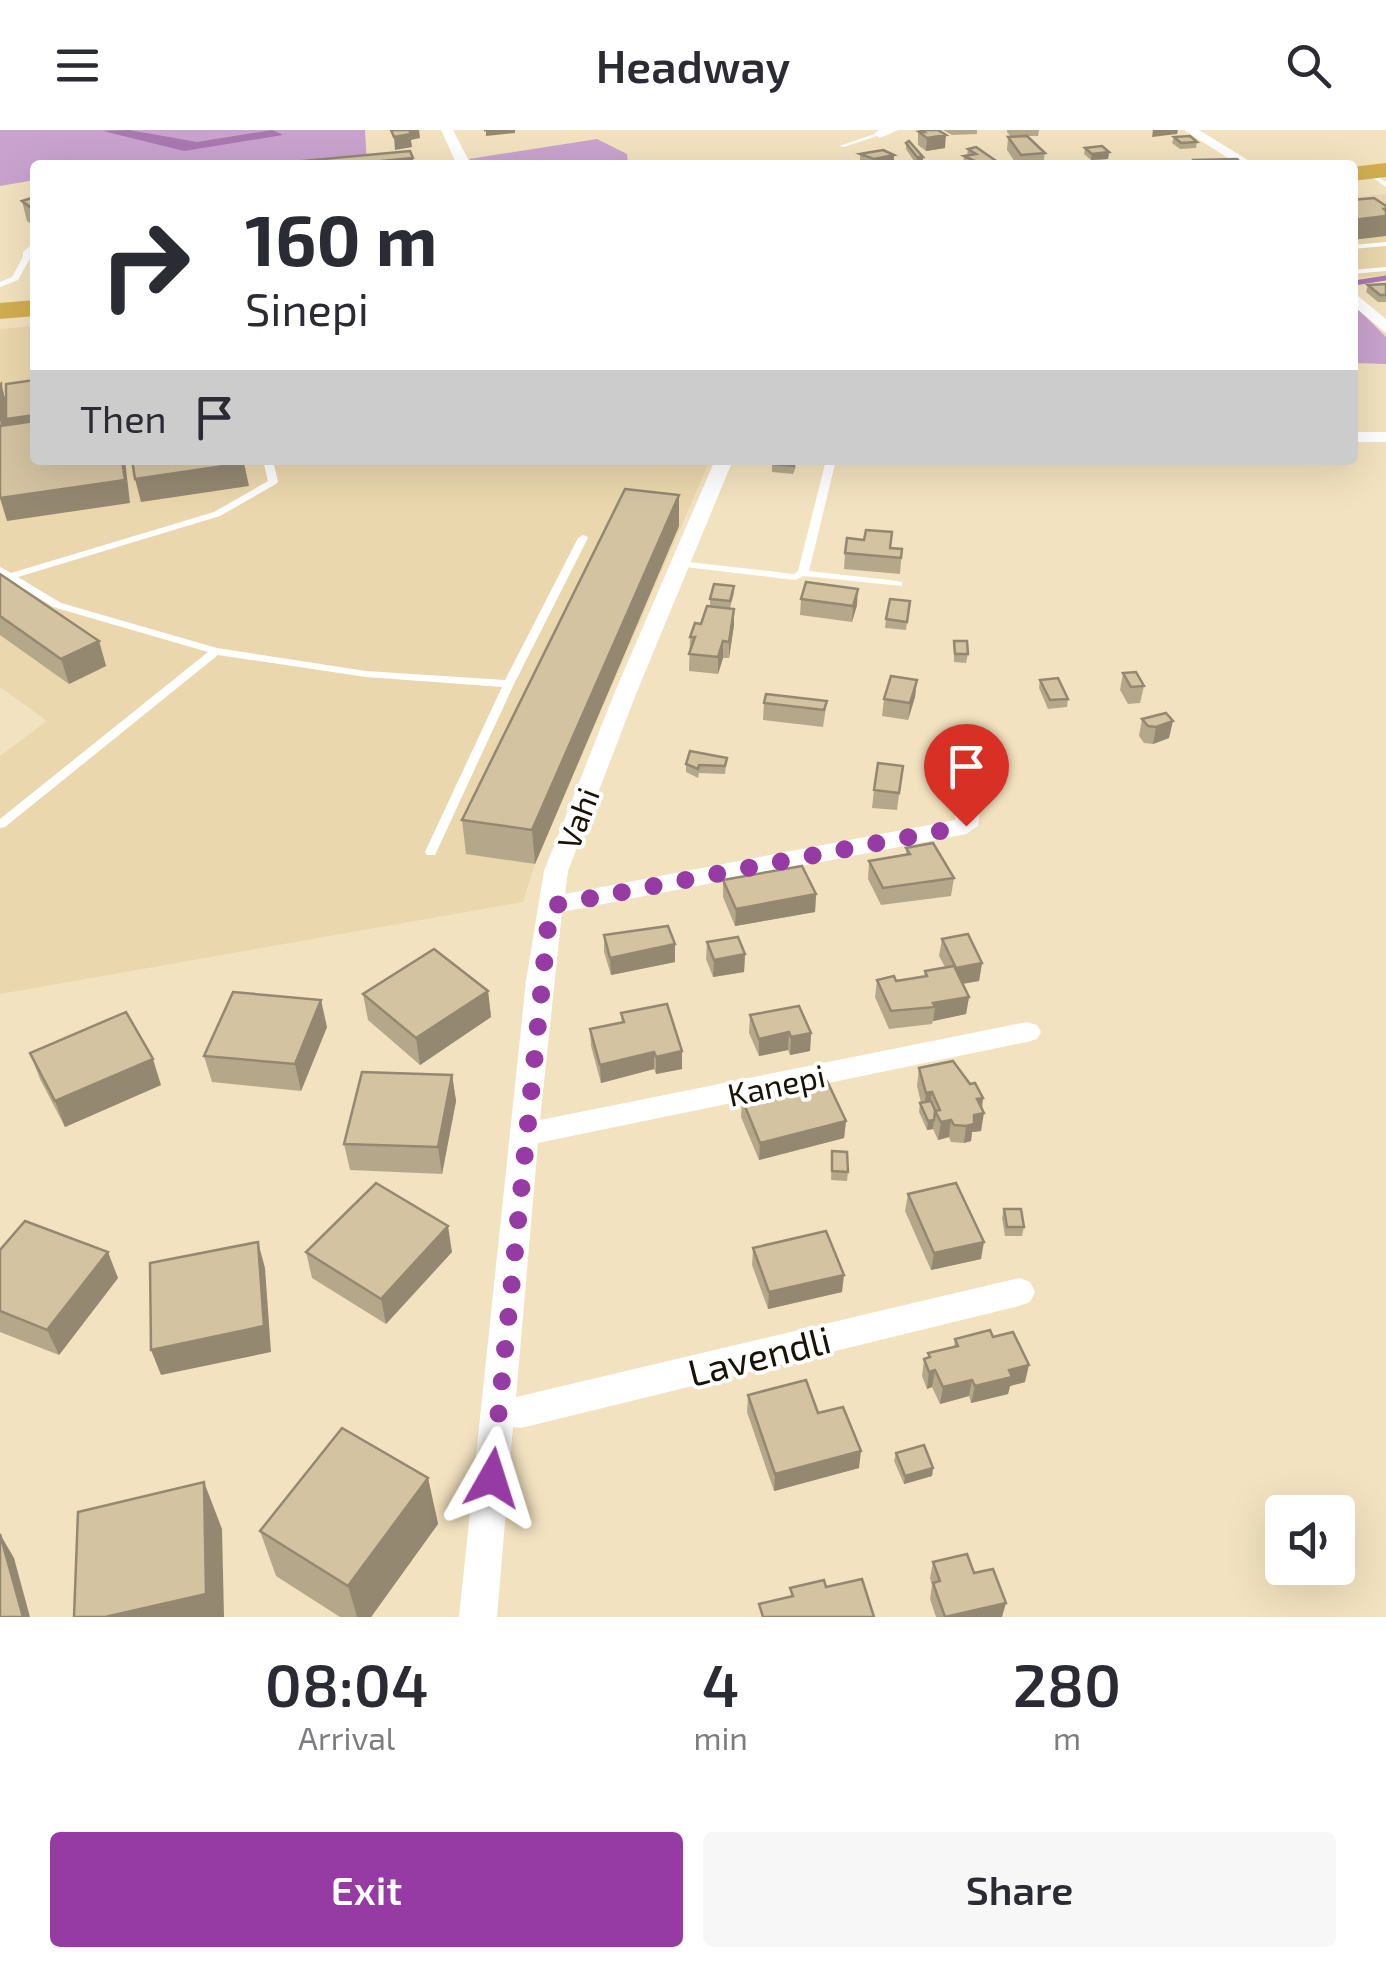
<!DOCTYPE html>
<html lang="en">
<head>
<meta charset="utf-8">
<style>
	body { margin:0; font-family:"Exo 2",sans-serif; background:#f7f7f7; color:#2b2b33; height:100vh; display:flex; flex-direction:column; font-size:38px; white-space:nowrap }
	* { box-sizing:border-box; margin:0 }
	p { font-size:32px; color:#7c7c81 }
	.icon { flex:none; width:55px; height:55px; fill:none; stroke:currentColor; stroke-width:2; stroke-linecap:round; stroke-linejoin:round }
	.map { position:relative; height:1487px; overflow:hidden }
	.panel { display:flex; flex-direction:column; background:#fff; flex:1 }
	.panel>* { flex:none }
	.banner { position:absolute; left:30px; top:30px; width:1328px; height:305px; border-radius:10px; box-shadow:0 10px 40px #0002; background:#fff; color:#2b2b33; overflow:hidden }
	.controls { position:absolute; left:1265px; top:1365px; display:grid; gap:20px }
	.controls a { display:grid; place-items:center; width:90px; height:90px; border-radius:10px; background:#fff; box-shadow:0 10px 40px #0002; font-size:50px }
	.pin { position:absolute; display:grid; place-items:center; width:85px; height:85px; color:#fff; margin:-102px -42px; border-radius:50% 50% 50% 0; rotate:-45deg; box-shadow:0 0 10px #0007 }
	.pin .icon { rotate:45deg }
	.me { position:absolute; width:110px; margin:-55px; rotate:6deg; stroke-linejoin:round; filter:drop-shadow(0 0 8px #0008) }
	.turn { display:flex; align-items:center; gap:35px; height:210px; padding:0 50px; font-size:45px }
	.turn .icon { width:130px; height:130px; stroke-width:2.5 }
	.turn b { display:block; font-size:70px; line-height:85px }
	.then { display:flex; align-items:center; height:95px; padding:0 50px; background:#0003; gap:20px; font-size:38px }
	.eta { display:flex; justify-content:space-evenly; align-items:center; height:170px; text-align:center }
	.eta b { font-size:60px; font-weight:600; line-height:70px }
	.primary-button { display:flex; gap:20px; margin-top:auto; padding:20px 50px }
	.primary-button a { flex:1; height:115px; border-radius:10px; background:#963aa4; color:#fff; font-size:40px; font-weight:600; line-height:115px; text-align:center }
	.primary-button a+a { background:#f7f7f7; color:#2b2b33 }
	header { display:flex; justify-content:space-between; align-items:center; height:130px; padding:0 50px; background:#fff; font-size:45px; font-weight:600 }
	.map>svg:first-child { display:block }
	.built { fill:#ead7ad }
	.green { fill:#c9a3ce }
	.water { fill:#aa78b1 }
	.lines { fill:none; stroke-linecap:round; stroke-linejoin:round }
	.stream { stroke:#aa78b1; stroke-width:5 }
	.service { fill:#fff; fill-rule:evenodd }
	.minor { fill:#fff; fill-rule:evenodd }
	.trunk { fill:#d2ae50; fill-rule:evenodd }
	.wall { fill:#b5a88a }
	.shaded-wall { fill:#948871 }
	.building { fill:#d3c3a1; stroke:#948871; stroke-width:2.5 }
	.route { stroke:#963aa4; stroke-width:18; stroke-dasharray:0 32.4 }
	.labels { text-anchor:middle; dominant-baseline:central; stroke-width:8; stroke-linejoin:round; paint-order:stroke }
	.street-label { font-size:32px; fill:#191307; stroke:#fff }
	.near-street-label { font-size:38px; fill:#191307; stroke:#fff }
</style>
</head>
<body>
<header><svg class="icon" aria-label="menu" viewBox="0 0 24 24"><path d="M4 6h16M4 12h16M4 18h16"/></svg>Headway<svg class="icon" aria-label="search" viewBox="0 0 24 24"><circle cx="10" cy="10" r="6"/><path d="M15 15l6 6"/></svg></header>
<div class="map">
<svg width="1386" height="1487" viewBox="0 0 1386 1487">
	<rect width="100%" height="100%" fill="#f2e2bf"/>
	<g class="built">
		<polygon points="1386,64 1386,145 1353,148 1352,68"/>
		<polygon points="35,196 35,330 710,330 535,734 523,772 0,864 0,626 47,591 0,557 0,199"/>
	</g>
	<g class="green">
		<polygon points="0,0 365,0 367,35 35,35 35,50 0,56"/>
		<polygon points="597,9 627,24 628,33 474,35 469,29"/>
		<polygon points="1352,173 1386,207 1386,234 1353,233"/>
	</g>
	<polygon class="water" points="129,0 197,12 272,0 283,5 184,21 103,1"/>
	<g class="lines">
		<polyline class="stream" points="1354,153 1386,148"/>
		<g class="service">
			<polygon points="878,3 883,4 844,17 839,16"/>
			<polygon points="1366,41 1370,41 1386,52 1386,57 1366,43"/>
			<polygon points="1386,112 1386,116 1352,119 1352,115"/>
			<polygon points="25,123 32,125 18,150 0,157 0,152 12,147"/>
			<polygon points="1386,137 1386,141 1352,144 1352,140"/>
			<polygon points="35,258 35,264 0,270 0,264"/>
			<polygon points="263,330 273,330 278,352 276,354 220,386 18,447 61,473 217,518 366,541 505,550 578,408 583,405 586,406 588,408 514,554 435,725 427,725 425,722 502,557 366,547 218,525 5,697 0,698 0,689 208,522 53,477 0,444 0,437 11,443 214,382 268,351"/>
			<polygon points="826,330 836,330 809,441 898,451 902,452 902,456 804,446 795,450 676,436 675,434 680,431 794,444 798,441"/>
		</g>
		<g class="minor">
			<polygon points="441,0 453,0 471,35 457,35"/>
			<polygon points="879,0 898,0 880,8 874,4"/>
			<polygon points="1184,0 1199,0 1256,35 1239,35"/>
			<polygon points="35,112 35,126 23,128 23,122"/>
			<polygon points="1352,161 1386,189 1386,203 1352,175"/>
			<rect x="1352" y="302" width="34" height="10"/>
			<polygon points="715,330 733,330 636,564 568,741 565,764 955,690 957,672 969,664 981,672 978,696 966,704 562,782 540,990 1027,892 1037,895 1041,902 1037,909 1027,912 538,1013 516,1267 1019,1148 1030,1152 1035,1162 1030,1172 1019,1176 521,1298 513,1297 497,1487 459,1487 526,851 544,741 614,564"/>
		</g>
		<g class="trunk">
			<polygon points="1386,33 1386,47 1352,51 1352,37"/>
			<polygon points="35,170 35,186 0,189 0,173"/>
		</g>
	</g>
	<g class="wall">
		<polygon points="918,0 938,0 945,18 926,21 918,15"/>
		<polygon points="943,0 977,0 977,4 952,5"/>
		<polygon points="1007,0 1039,0 1038,6 1027,6 1045,23 1043,35 1017,35 1007,20 1008,7 1011,7 1007,2"/>
		<polygon points="1174,7 1197,12 1196,18 1180,19 1172,13"/>
		<polygon points="906,13 923,33 916,34 906,19"/>
		<polygon points="1085,18 1109,22 1108,29 1091,30 1084,24"/>
		<polygon points="968,19 1002,35 963,35 964,26 967,25"/>
		<polygon points="860,24 894,31 872,35 860,30"/>
		<polygon points="35,67 35,97 27,91 22,71"/>
		<polygon points="1386,154 1386,172 1378,172 1366,162 1368,155"/>
		<polygon points="772,334 796,337 793,344 772,342"/>
		<polygon points="679,396 535,734 466,724 462,690"/>
		<polygon points="891,418 902,419 900,444 844,439 845,423"/>
		<polygon points="0,444 99,511 106,536 69,554 0,505"/>
		<polygon points="734,456 734,464 730,478 734,495 729,528 723,528 718,544 689,541 690,507 701,494 710,476 710,469"/>
		<polygon points="801,469 857,475 852,492 800,485"/>
		<polygon points="910,471 906,500 885,498 886,489"/>
		<polygon points="954,511 968,524 966,533 954,532"/>
		<polygon points="1123,543 1144,556 1140,573 1128,574 1120,560"/>
		<polygon points="917,550 915,567 908,590 882,586 884,569"/>
		<polygon points="1040,550 1068,569 1067,577 1048,579 1039,558"/>
		<polygon points="827,571 823,597 763,590 764,573"/>
		<polygon points="1166,583 1169,608 1153,614 1144,613 1139,606 1142,589"/>
		<polygon points="727,628 725,644 699,643 698,648 686,642 686,634"/>
		<polygon points="903,636 897,680 872,678 874,660"/>
		<polygon points="906,718 954,748 951,766 881,775 868,749 869,731 906,725"/>
		<polygon points="723,750 816,764 815,782 735,796 723,767"/>
		<polygon points="604,805 675,814 675,832 611,845 604,822"/>
		<polygon points="942,809 982,833 979,851 963,854 969,867 966,884 933,891 932,894 889,899 875,867 877,850 896,851 924,846 925,841 945,837 939,826"/>
		<polygon points="707,812 745,824 744,842 713,847 706,829"/>
		<polygon points="488,861 491,887 420,935 368,890 363,864"/>
		<polygon points="621,883 682,921 682,939 656,944 654,939 601,953 591,916 590,899 622,893"/>
		<polygon points="750,885 811,903 810,921 790,925 788,920 759,926 749,903"/>
		<polygon points="327,897 301,961 212,952 204,926"/>
		<polygon points="30,923 161,955 65,997 40,949"/>
		<polygon points="919,938 970,954 983,968 981,1001 972,1002 971,1011 964,1013 951,1012 949,1007 938,1010 933,999 927,1000 919,982 920,973 921,973 917,956"/>
		<polygon points="452,945 456,971 442,1044 350,1040 344,1014"/>
		<polygon points="742,969 846,991 844,1008 759,1030 741,987"/>
		<polygon points="832,1021 848,1042 847,1051 831,1050"/>
		<polygon points="908,1064 981,1129 931,1140 905,1081"/>
		<polygon points="1004,1079 1024,1097 1022,1106 1005,1106 1002,1088"/>
		<polygon points="753,1118 842,1162 768,1179 752,1135"/>
		<polygon points="0,1120 118,1148 59,1225 0,1202"/>
		<polygon points="306,1122 452,1122 386,1194 312,1148"/>
		<polygon points="993,1207 1025,1252 1010,1256 1008,1264 971,1273 969,1266 940,1274 932,1257 927,1259 922,1246 924,1229 928,1228 928,1223 954,1217 955,1209"/>
		<polygon points="748,1265 818,1283 859,1338 774,1361 747,1282"/>
		<polygon points="896,1323 933,1338 932,1346 904,1354 894,1331"/>
		<polygon points="428,1348 438,1394 371,1487 340,1487 276,1446 260,1401"/>
		<polygon points="933,1432 974,1443 1002,1487 936,1487 930,1469 932,1455 930,1448"/>
	</g>
	<g class="shaded-wall">
		<polygon points="409,0 419,0 420,8 411,10 412,17 395,20 394,7"/>
		<polygon points="484,0 515,0 515,3 486,6 486,1 484,2"/>
		<polygon points="1153,0 1178,0 1177,4 1152,7"/>
		<polygon points="946,5 945,18 926,21 927,8"/>
		<polygon points="1109,22 1108,29 1091,30 1092,24"/>
		<polygon points="894,25 894,31 873,35 874,29"/>
		<polygon points="917,27 923,27 923,33 916,34"/>
		<polygon points="413,28 413,35 339,35"/>
		<polygon points="35,75 35,97 30,77"/>
		<polygon points="1386,79 1386,106 1352,110 1352,90"/>
		<polygon points="1,254 8,277 35,285 35,309 0,313"/>
		<polygon points="122,330 125,330 130,373 7,391 0,368"/>
		<polygon points="244,333 249,356 141,372 135,349"/>
		<polygon points="679,365 679,396 535,734 532,700"/>
		<polygon points="858,459 857,475 852,492 853,476"/>
		<polygon points="734,479 734,495 729,528 729,512"/>
		<polygon points="99,511 106,536 69,554 61,529"/>
		<polygon points="723,511 723,528 718,544 718,527"/>
		<polygon points="917,550 915,567 908,590 910,573"/>
		<polygon points="1173,591 1169,608 1153,614 1156,597"/>
		<polygon points="816,764 815,782 735,796 736,779"/>
		<polygon points="675,814 675,832 611,845 610,828"/>
		<polygon points="745,824 744,842 713,847 714,830"/>
		<polygon points="982,833 979,851 953,855 956,838"/>
		<polygon points="488,861 491,887 420,935 416,908"/>
		<polygon points="969,867 966,884 933,891 935,877 933,873"/>
		<polygon points="321,870 327,897 301,961 295,934"/>
		<polygon points="789,902 788,920 759,926 759,909"/>
		<polygon points="811,903 810,921 790,925 791,907"/>
		<polygon points="682,921 682,939 656,944 656,927"/>
		<polygon points="654,922 654,939 601,953 600,935"/>
		<polygon points="153,929 161,955 65,997 55,971"/>
		<polygon points="452,945 456,971 442,1044 438,1017"/>
		<polygon points="932,962 929,979 924,981 926,963"/>
		<polygon points="983,968 980,984 984,983 981,1001 972,1002 971,1011 964,1013 966,996 977,969"/>
		<polygon points="934,990 933,999 927,1000 928,991"/>
		<polygon points="951,990 949,1007 938,1010 941,992"/>
		<polygon points="846,991 844,1008 759,1030 760,1013"/>
		<polygon points="448,1096 452,1122 386,1194 381,1169"/>
		<polygon points="258,1112 265,1138 271,1222 161,1245 151,1220"/>
		<polygon points="984,1112 981,1129 931,1140 934,1123"/>
		<polygon points="108,1122 118,1148 59,1225 47,1200"/>
		<polygon points="844,1145 842,1162 768,1179 769,1162"/>
		<polygon points="1029,1235 1025,1252 1010,1256 1008,1264 971,1273 975,1256 1009,1240"/>
		<polygon points="935,1240 932,1257 927,1259 929,1242"/>
		<polygon points="972,1250 969,1266 940,1274 943,1257"/>
		<polygon points="861,1321 859,1338 774,1361 775,1344"/>
		<polygon points="933,1338 932,1346 904,1354 905,1346"/>
		<polygon points="428,1348 438,1394 371,1487 357,1487 348,1456"/>
		<polygon points="204,1352 222,1399 224,1487 105,1487"/>
		<polygon points="0,1404 14,1428 30,1487 23,1487"/>
		<polygon points="1006,1473 1002,1487 950,1487"/>
	</g>
	<g class="building">
		<polygon points="391,0 409,0 411,4 394,7"/>
		<polygon points="921,0 938,0 946,5 927,8 919,2 924,2"/>
		<polygon points="1027,6 1045,23 1021,25 1008,7"/>
		<polygon points="1190,6 1197,12 1181,13 1174,7"/>
		<polygon points="909,11 923,27 917,27 906,13"/>
		<polygon points="1102,16 1109,22 1092,24 1085,18"/>
		<polygon points="976,17 1002,35 983,35 964,26 976,24 968,19"/>
		<polygon points="883,20 894,25 874,29 860,24"/>
		<polygon points="410,21 413,28 339,35 259,35"/>
		<polygon points="1237,29 1242,34 1199,35 1194,30"/>
		<polygon points="35,67 35,75 30,77 22,71"/>
		<polygon points="1374,68 1386,76 1386,79 1384,79 1386,81 1386,86 1352,90 1352,70"/>
		<polygon points="1386,154 1386,165 1380,165 1368,155"/>
		<polygon points="35,250 35,285 6,289 6,254"/>
		<polygon points="1,254 2,289 0,290 0,255"/>
		<polygon points="35,291 35,330 122,330 125,350 0,368 0,296"/>
		<polygon points="132,330 244,330 244,333 135,349"/>
		<polygon points="773,330 796,330 794,336 772,334"/>
		<polygon points="625,359 679,365 532,700 462,690"/>
		<polygon points="866,400 892,402 890,418 902,419 901,428 845,423 847,408 864,410"/>
		<polygon points="0,444 99,511 61,529 0,486"/>
		<polygon points="806,452 858,459 853,476 801,469"/>
		<polygon points="714,454 734,456 730,471 710,469"/>
		<polygon points="890,469 910,471 907,492 886,489"/>
		<polygon points="707,476 734,479 729,512 723,511 718,527 689,524 695,507 690,507 695,493 701,494"/>
		<polygon points="954,511 967,511 968,524 955,524"/>
		<polygon points="1136,542 1144,556 1131,557 1123,543"/>
		<polygon points="891,546 917,550 910,573 884,569"/>
		<polygon points="1058,548 1068,569 1050,570 1040,550"/>
		<polygon points="766,564 827,571 824,580 764,573"/>
		<polygon points="1166,583 1173,591 1156,597 1148,596 1142,589"/>
		<polygon points="690,621 727,628 725,636 699,635 698,639 686,634"/>
		<polygon points="878,633 903,636 899,663 874,660"/>
		<polygon points="933,713 954,748 883,758 869,731 910,724 906,718"/>
		<polygon points="802,736 816,764 736,779 723,750"/>
		<polygon points="668,796 675,814 610,828 604,805"/>
		<polygon points="968,804 982,833 956,838 942,809"/>
		<polygon points="738,807 745,824 714,830 707,812"/>
		<polygon points="434,819 488,861 416,908 363,864"/>
		<polygon points="954,836 969,867 933,873 935,877 891,881 877,850 894,846 896,851 927,846 925,841"/>
		<polygon points="233,862 321,870 295,934 204,926"/>
		<polygon points="667,874 682,921 656,927 654,922 600,935 590,899 624,892 621,883"/>
		<polygon points="799,876 811,903 791,907 789,902 759,909 750,885"/>
		<polygon points="126,882 153,929 55,971 30,923"/>
		<polygon points="953,931 970,954 975,953 983,968 977,969 984,983 974,985 974,994 966,996 954,995 951,990 941,992 935,981 940,980 932,962 926,963 919,938"/>
		<polygon points="362,942 452,945 438,1017 344,1014"/>
		<polygon points="827,951 846,991 760,1013 742,969"/>
		<polygon points="931,971 937,985 935,981 934,990 928,991 920,973"/>
		<polygon points="832,1021 847,1022 848,1042 832,1041"/>
		<polygon points="376,1053 448,1096 381,1169 306,1122"/>
		<polygon points="956,1053 984,1112 934,1123 908,1064"/>
		<polygon points="1004,1079 1021,1079 1024,1097 1007,1097"/>
		<polygon points="25,1091 108,1122 47,1200 0,1181 0,1120"/>
		<polygon points="826,1101 844,1145 769,1162 753,1118"/>
		<polygon points="258,1112 264,1196 151,1220 150,1133"/>
		<polygon points="990,1200 993,1207 1013,1202 1029,1235 1009,1240 1012,1247 975,1256 972,1250 943,1257 935,1240 929,1242 924,1229 930,1227 928,1223 958,1216 955,1209"/>
		<polygon points="806,1250 818,1283 843,1277 861,1321 775,1344 748,1265"/>
		<polygon points="342,1298 428,1348 348,1456 260,1401"/>
		<polygon points="924,1315 933,1338 905,1346 896,1323"/>
		<polygon points="204,1352 206,1464 105,1487 74,1487 78,1382"/>
		<polygon points="0,1404 23,1487 0,1487"/>
		<polygon points="967,1424 974,1443 993,1439 1006,1473 945,1487 933,1453 940,1451 933,1432"/>
		<polygon points="862,1449 874,1487 763,1487 759,1474 793,1466 790,1458 824,1450 826,1457"/>
	</g>
	<g class="lines">
		<polyline class="route" points="492,1348 550,776 966,696"/>
	</g>
	<g class="labels">
		<g class="street-label">
			<text transform="translate(577 688) rotate(-69)">Vahi</text>
			<text transform="translate(776 954) rotate(-12)">Kanepi</text>
		</g>
		<g class="near-street-label">
			<text transform="translate(759 1225) rotate(-14)">Lavendli</text>
		</g>
	</g>
</svg>
<div class="controls">
<a><svg class="icon" aria-label="sound" viewBox="0 0 24 24"><path d="M4 9h4l5-4v14l-5-4H4zM17 9q2 3 0 6"/></svg></a>
</div>
<div class="pin" style="left:966px;top:696px;background:#d93025"><svg class="icon" aria-label="arrive" viewBox="0 0 24 24"><path d="M6 21V4h12l-3 4 3 4H6"/></svg></div>
<svg class="me" style="left:492px;top:1348px" viewBox="-20 -20 40 40"><path d="M0-17L14 15 0 8-14 15z" fill="#963aa4" stroke="#fff" stroke-width="4"/></svg>
<div class="banner">
<div class="turn"><svg class="icon" aria-label="right" viewBox="0 0 24 24"><path d="M7 20v-9h11M14 6l5 5-5 5"/></svg><div><b>160 m</b>Sinepi</div></div>
<div class="then">Then<svg class="icon" aria-label="arrive" viewBox="0 0 24 24"><path d="M6 21V4h12l-3 4 3 4H6"/></svg></div>
</div>
</div>
<section class="panel">
<div class="eta">
<div><b>08:04</b><p>Arrival</p></div>
<div><b>4</b><p>min</p></div>
<div><b>280</b><p>m</p></div>
</div>
<div class="primary-button"><a>Exit</a><a>Share</a></div>
</section>
</body>
</html>
